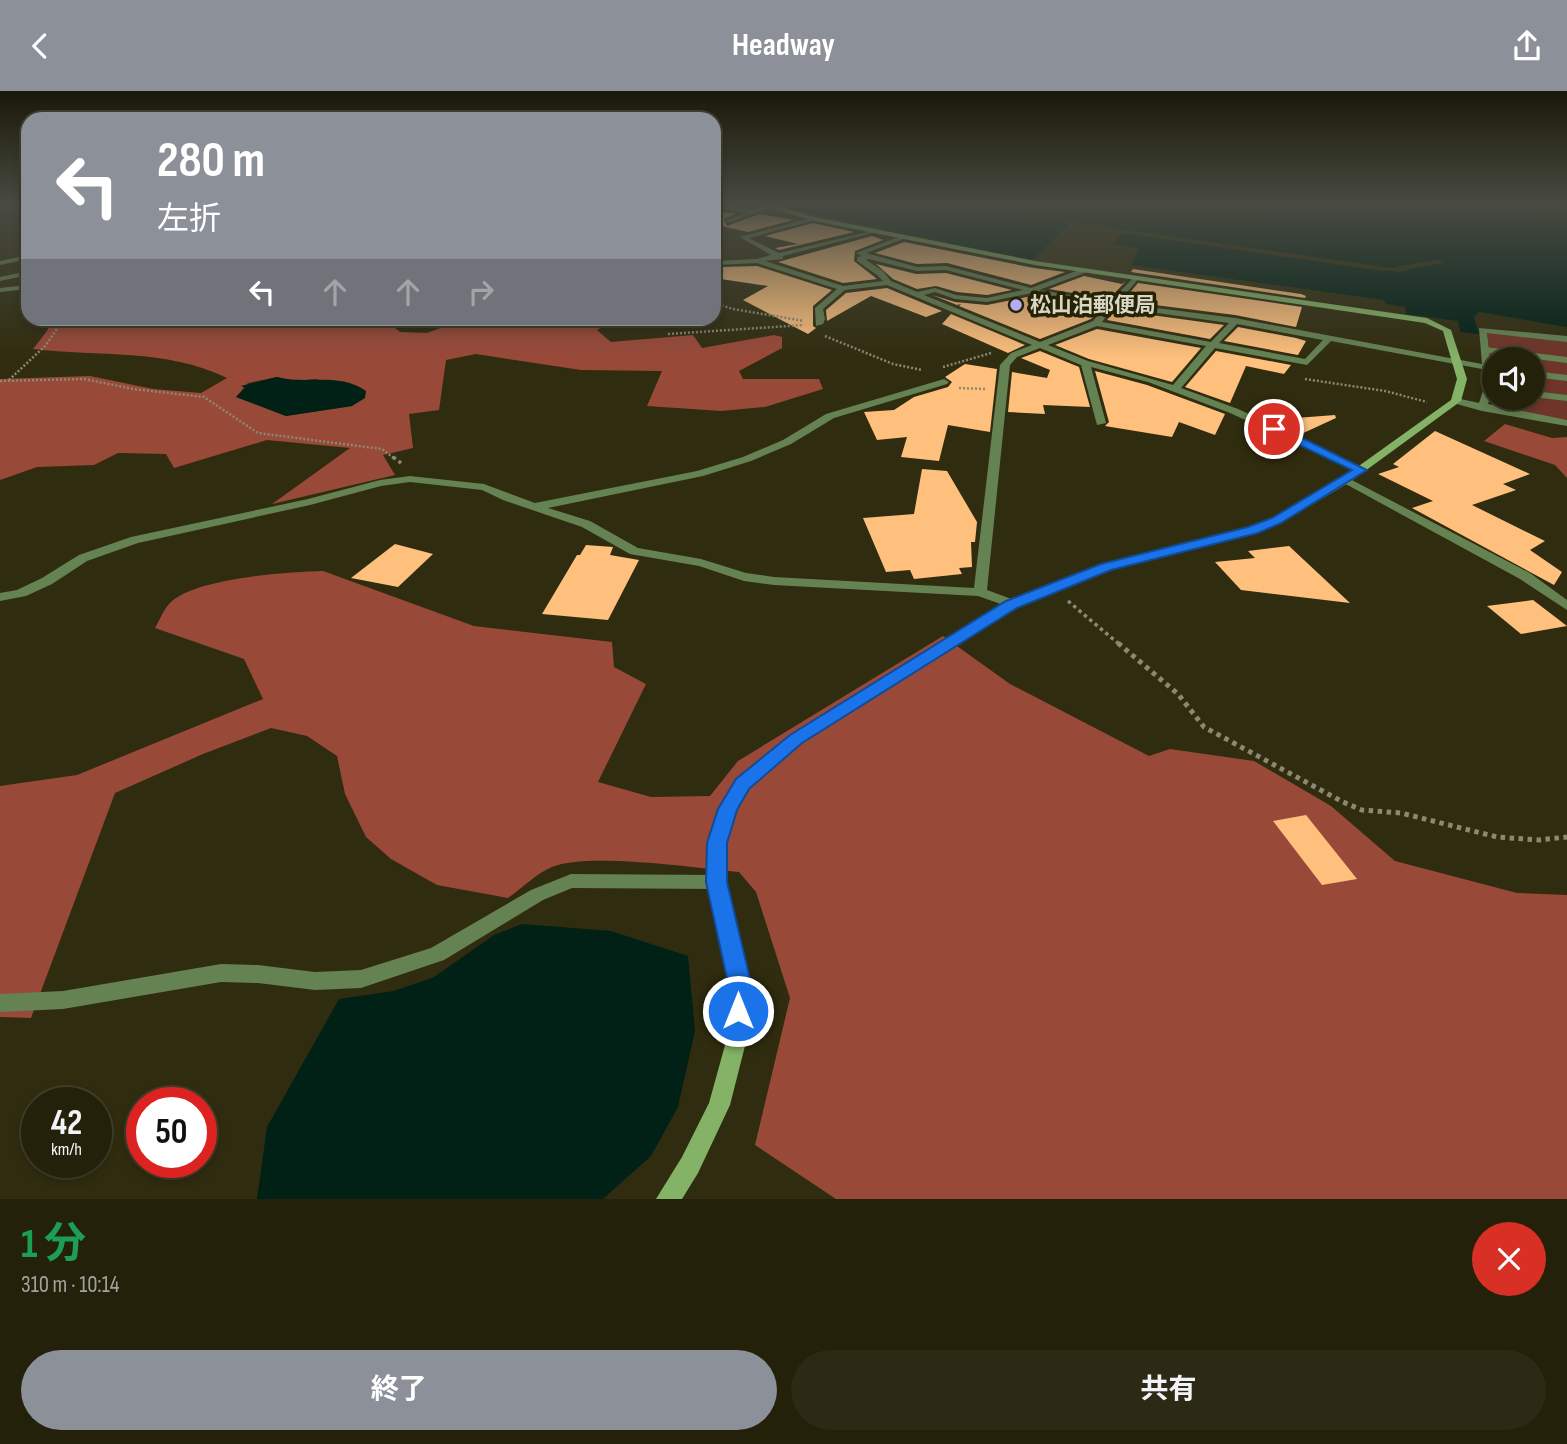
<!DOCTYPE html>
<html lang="ja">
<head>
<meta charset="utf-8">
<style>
	body { margin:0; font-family:"Sofia Sans Condensed","Noto Sans JP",sans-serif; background:#2c2914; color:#f1f3f6; height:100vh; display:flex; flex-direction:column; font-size:26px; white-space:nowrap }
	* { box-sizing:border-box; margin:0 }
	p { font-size:23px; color:#a3a39d }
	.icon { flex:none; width:38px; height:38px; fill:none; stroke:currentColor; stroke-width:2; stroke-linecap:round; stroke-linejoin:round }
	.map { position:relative; height:1108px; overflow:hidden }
	.sheet { display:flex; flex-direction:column; background:#24210b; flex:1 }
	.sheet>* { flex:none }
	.top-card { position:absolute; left:21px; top:21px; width:700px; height:214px; border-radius:21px; box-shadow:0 4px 10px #0003,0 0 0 2px #413e2c; background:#8c9099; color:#fff; overflow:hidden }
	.controls { position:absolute; left:1482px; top:256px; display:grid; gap:14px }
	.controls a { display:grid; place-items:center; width:63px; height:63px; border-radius:50%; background:#24210b; box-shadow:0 4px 10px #0003,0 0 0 2px #413e2c; font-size:35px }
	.speed { position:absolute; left:21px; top:996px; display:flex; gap:14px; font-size:35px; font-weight:700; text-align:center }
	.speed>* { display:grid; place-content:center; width:91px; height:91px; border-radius:50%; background:#24210b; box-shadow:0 4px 10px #0003,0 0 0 2px #413e2c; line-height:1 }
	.speed small { font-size:18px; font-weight:400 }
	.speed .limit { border:10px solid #d22; background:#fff; color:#111 }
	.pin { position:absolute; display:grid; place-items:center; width:60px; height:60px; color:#fff; margin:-30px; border:4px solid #fff; border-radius:50%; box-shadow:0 2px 7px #0007 }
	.me { position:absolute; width:77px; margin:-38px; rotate:0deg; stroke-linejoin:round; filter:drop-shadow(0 0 5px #0008) }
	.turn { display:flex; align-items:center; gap:24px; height:147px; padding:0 21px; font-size:32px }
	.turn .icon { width:91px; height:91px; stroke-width:2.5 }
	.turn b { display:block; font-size:49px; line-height:60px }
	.lanes { display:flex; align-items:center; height:66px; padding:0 21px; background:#0003; justify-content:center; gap:35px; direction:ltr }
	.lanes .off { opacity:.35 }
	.round { display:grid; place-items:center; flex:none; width:74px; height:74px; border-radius:37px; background:#2c2914 }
	.headline { display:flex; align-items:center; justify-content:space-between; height:119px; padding:0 21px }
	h1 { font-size:42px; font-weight:700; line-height:52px; color:#1e9e55 }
	.cta { display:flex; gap:14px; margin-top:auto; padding:14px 21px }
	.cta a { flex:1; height:80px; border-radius:42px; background:#8c9099; color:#fff; font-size:28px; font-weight:700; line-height:80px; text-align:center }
	.cta a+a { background:#2c2914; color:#f1f3f6 }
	header { display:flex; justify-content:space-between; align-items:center; height:91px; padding:0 21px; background:#8c9099; color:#fff; font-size:32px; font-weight:700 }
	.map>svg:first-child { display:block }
	.green { fill:#6f3529 }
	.forest { fill:#994938; fill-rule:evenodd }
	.water { fill:#012117 }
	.pier { fill:#302c0f }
	.building { fill:#ffc07d }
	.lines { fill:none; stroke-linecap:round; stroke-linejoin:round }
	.path-far2 { stroke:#8c8973; stroke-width:2.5; stroke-dasharray:2 2; stroke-linecap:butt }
	.path-far1 { stroke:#8c8973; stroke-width:3.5; stroke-dasharray:3.5 3.5; stroke-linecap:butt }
	.path { stroke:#8c8973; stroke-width:5; stroke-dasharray:4.5 4.5; stroke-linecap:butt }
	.service { fill:#658253; fill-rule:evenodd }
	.minor { fill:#658253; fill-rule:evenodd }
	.secondary { fill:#84b367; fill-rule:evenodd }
	.route { fill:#1a73e8; stroke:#114b97; stroke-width:2 }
	.poi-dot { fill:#b8abf7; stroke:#262205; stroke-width:2.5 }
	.labels { text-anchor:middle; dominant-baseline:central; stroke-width:7; stroke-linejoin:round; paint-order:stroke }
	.far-poi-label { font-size:21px; font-weight:bold; fill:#d8d6c5; stroke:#262205; text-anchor:start }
</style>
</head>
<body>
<header><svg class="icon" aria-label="back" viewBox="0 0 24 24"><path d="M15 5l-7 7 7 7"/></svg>Headway<svg class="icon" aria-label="share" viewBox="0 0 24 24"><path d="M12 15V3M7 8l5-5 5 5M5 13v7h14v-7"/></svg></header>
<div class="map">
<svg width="1567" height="1108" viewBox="0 0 1567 1108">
	<rect width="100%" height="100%" fill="#302c0f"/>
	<polygon class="green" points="1487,241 1567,250 1567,329 1490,317 1495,306 1533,306 1533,268 1494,268 1494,297"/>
	<g class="forest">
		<path d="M52,228h97l35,4 174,-4 3,4 29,1 10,8 27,1 16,-6 -2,-8h174l-18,11 14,12 82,-7 9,13 72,-13 8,2v11l-43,23 4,8h76l4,10 -58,18 -44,4 -74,-5 15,-35 -81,-1 -105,-16 -30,6 -7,50 -30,4 4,34 -30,7 12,20 -123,29 78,-56 -83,-8 -93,28 -8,-14 -48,-1 -24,12 -57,2 -37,13v-101l90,-3 63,13 48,4 26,-15c-62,-30 -128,-21 -194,-29l14,-18zM277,286l15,4 25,-2 35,27 -66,10 -50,-19 12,-14z"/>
		<polygon points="1505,333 1552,347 1567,346 1567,387 1555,374 1484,350"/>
		<path d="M323,480l151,55 138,16 2,25 32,17 -48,98 53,15 59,-1 28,-35 205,-125 67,48 139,72 21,-7 84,12 77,45 64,55 122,32 50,2v304h-731l-81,-54 35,-147 -34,-106 -17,-20c-43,-4 -151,-20 -187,-5 -15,6 -31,22 -44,31l-71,-13 -46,-26 -25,-22 -21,-43 -8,-38 -30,-20 -36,-8 -68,26 -88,39 -84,225 -31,-1v-231l77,-11 186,-76 -19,-40 -89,-31c4,-7 8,-17 14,-24 24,-26 118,-32 154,-33z"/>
	</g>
	<g class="water">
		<polygon points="797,113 879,113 932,123 936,122 895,113 1567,113 1567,236 1479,221 1474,226 1479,243 1460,241 1458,230 1406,223 1405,216 1386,213 1384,209 1132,174 1138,157 1113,153 1122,142 1399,181 1437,169 1391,177 1071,131 1033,169 877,138 884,135 867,135 789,117"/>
		<path d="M277,286c30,8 62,-5 89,14l-1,7 -13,8 -66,10 -50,-19 9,-9 -4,-2z"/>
		<polygon points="522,833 611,840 688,865 695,940 678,1016 651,1065 603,1108 257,1108 267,1036 339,908 394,900 434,886 494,844"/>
	</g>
	<polygon class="pier" points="1125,139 1390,177 1437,169 1445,172 1407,178 1406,180 1382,180 1122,142"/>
	<g class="building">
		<polygon points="720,120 736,123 724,128 727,135 759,123 794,129 748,141 717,134"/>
		<polygon points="813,132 854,141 779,159 775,157 798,153 765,145"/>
		<polygon points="872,145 883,149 855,160 854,170 877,188 843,192 778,171"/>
		<polygon points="904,151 1034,177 1065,181 1031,194 947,172 917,173 875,162"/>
		<polygon points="876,173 916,183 946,182 1012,199 987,204 957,201 936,195 917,198 893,188"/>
		<polygon points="757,175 832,199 813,215 813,235 816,237 808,243 743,209 768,195 714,187 714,183 724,180 718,178 723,176"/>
		<polygon points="1133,178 1301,203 1306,205 1305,207 1131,181"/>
		<polygon points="1084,185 1122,193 1126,190 1109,208 1049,198"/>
		<polygon points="1138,192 1302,216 1296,236 1235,224 1123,210"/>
		<polygon points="887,197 942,220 926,226 871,205 827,230 826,219 846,202"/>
		<polygon points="932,204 955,211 987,214 1032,205 1101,217 1091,228 1040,248 959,215 961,213 957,214"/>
		<polygon points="1115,219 1224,234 1210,248 1107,229"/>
		<polygon points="951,223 1025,254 1008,262 942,233"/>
		<polygon points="1238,236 1296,247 1306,250 1298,264 1224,250"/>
		<polygon points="1097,238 1201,257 1172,291 1089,268 1055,254"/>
		<polygon points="1040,260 1079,276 1090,316 1043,314 1045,323 1008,321 1012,281 1047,287 1050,279 1021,267"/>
		<polygon points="1216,260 1291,274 1284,283 1246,275 1230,312 1185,296"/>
		<polygon points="965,273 997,278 990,341 948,334 939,370 901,366 907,346 877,349 864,321 894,319 914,306 948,296 952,291 945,286"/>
		<polygon points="1095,280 1147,294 1225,323 1215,344 1179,331 1172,346 1105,335 1109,331"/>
		<polygon points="1335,324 1336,327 1299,344 1269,329"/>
		<polygon points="1435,340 1530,383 1503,393 1516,399 1472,414 1545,450 1530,459 1562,481 1554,494 1412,417 1433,410 1378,383 1399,376 1393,373"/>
		<polygon points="922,378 947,380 977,431 975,451 971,451 972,476 959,477 962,483 914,488 910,479 886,481 863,427 914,423"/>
		<polygon points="395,453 433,463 398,496 351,487"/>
		<polygon points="586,454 613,456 610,464 639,469 608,529 542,523 577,464 580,464"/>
		<polygon points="1289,455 1350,512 1241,499 1215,471 1255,467 1248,460"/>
		<polygon points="1533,509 1567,535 1521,543 1487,515"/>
		<polygon points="1306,724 1357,788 1322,794 1273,730"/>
	</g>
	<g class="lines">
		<g class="path-far2">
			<polyline points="714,212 733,218 804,230"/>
			<polyline points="668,243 804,234"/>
			<polyline points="825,245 893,273 922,279"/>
			<polyline points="943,276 991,262"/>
			<polyline points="1305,288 1385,300 1427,311"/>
			<polyline points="9,289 45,255 64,228"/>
			<polyline points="0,290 84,288 133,298 204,306 258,342 382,358 395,368"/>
			<polyline points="959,297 985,298"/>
		</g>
		<g class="path-far1">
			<polyline points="393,366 401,372"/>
			<polyline points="1068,510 1120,554"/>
		</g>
		<polyline class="path" points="1118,552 1178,603 1204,636 1343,711 1362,719 1401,722 1497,746 1539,749 1567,746"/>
		<g class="service">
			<polygon points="1485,256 1567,266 1567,272 1482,261 1482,257"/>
			<polygon points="1533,280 1567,284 1567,290 1533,286"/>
			<polygon points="1533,300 1567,304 1567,310 1533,306"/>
		</g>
		<g class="minor">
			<polygon points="714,113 753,119 768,114 771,116 728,132 726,129 747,122 714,116"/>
			<path d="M814,126l2,3 -67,18 30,15 97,-23v2l-93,24v3l-18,2 78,25 40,-5 -6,-6 -20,-14v-4l5,-1 -6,-3 48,-18 2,3 -40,15 51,14 29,-1 85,22 53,-20 4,2 -1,2 -48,18 71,12 25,-26 4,2 -21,25 117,15 247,46 -3,-36 88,8v6l-80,-9 4,33 3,2 -3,2 3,18 -6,16 79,16v6l-85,-15 -29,-8 -2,-2 5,-3 23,5 5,-15 -2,-19 -151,-28 -24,24 -92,-17 -34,40 57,21 127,59v4l-4,1 -131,-60 -82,-31 -57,-15 15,56 -9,2 -16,-60 -41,-17 -23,9 -7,8 -23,225 30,11 2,3 -2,3 -5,1 -34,-12 -204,-11 -30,-4 -45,-15 -69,-12 -48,-27 -79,-27 -21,-10 -72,-8 -29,4 -71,19 -172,38 -51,18 -35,23 -26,12 -26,5v-8l17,-3 25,-12 37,-23 52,-18 177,-38 72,-19 30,-4 74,8 51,19 162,-32 46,-14 40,-17 43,-26 118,-35 5,3 -2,2 -113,34 -43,26 -40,17 -48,15 -155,32 42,13 48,27 63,11 45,14 28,4 200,11 26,-223 11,-12 21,-8 -145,-60 -42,5 -22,19 2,10 -2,5 -7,2 -1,-18 22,-19 -80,-26 -43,2v-4l43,-2 14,-4 -31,-18zM869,168l48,12 29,-1 77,20 -36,8 -31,-3 -21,-7 -18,4 -26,-11 -8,-10 -17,-11zM935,201l20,7 32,3 45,-9 25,6 49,7 -13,15 -53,21 -116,-47zM1114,216l115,16 -18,19 -109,-20zM1237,233l86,16 -18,19 -86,-16zM1097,235l109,20 -33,39 -85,-24 -40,-16z"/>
			<polygon points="28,164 28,168 0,174 0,170"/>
			<polygon points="28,180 28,184 0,190 0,186"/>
			<polygon points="28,194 28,198 0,201 0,197"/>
			<polygon points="1346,386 1530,482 1567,509 1567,519 1520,488 1342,391 1340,389"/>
			<polygon points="571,783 717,784 723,786 726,791 723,796 717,798 572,797 543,809 444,869 361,897 315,899 258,892 221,891 63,918 0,921 0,903 63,900 221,873 258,874 315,881 361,879 431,857 531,799"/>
		</g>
		<polygon class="secondary" points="758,113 768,113 815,126 1035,170 1427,227 1451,239 1467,288 1461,310 1350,391 1281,432 1257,442 1110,479 1017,516 802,652 749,697 736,718 726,752 726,791 749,892 747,947 730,1014 698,1082 682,1108 656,1108 682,1066 709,1012 727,947 729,892 708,791 708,752 720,718 737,689 790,644 1007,510 1102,473 1249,436 1273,426 1342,387 1451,309 1457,288 1443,240 1425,232 1035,174 814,130"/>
	</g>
	<linearGradient id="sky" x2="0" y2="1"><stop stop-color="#1a1808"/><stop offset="0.42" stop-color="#484b42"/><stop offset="1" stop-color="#484b42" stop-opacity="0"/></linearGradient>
	<rect width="1567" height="268" fill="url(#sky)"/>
	<polygon class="route" points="1270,335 1278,335 1367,379 1281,432 1258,442 1111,479 1017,517 802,652 749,698 737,719 727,752 727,791 751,892 750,920 746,927 738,930 730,927 726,920 728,892 706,791 707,752 718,718 736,688 790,644 1006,510 1101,473 1248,436 1272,427 1352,379 1270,340"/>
	<circle class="poi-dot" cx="1016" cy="214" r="7"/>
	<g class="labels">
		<g class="far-poi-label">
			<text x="1030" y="214">松山泊郵便局</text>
		</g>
	</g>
</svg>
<div class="controls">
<a><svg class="icon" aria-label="sound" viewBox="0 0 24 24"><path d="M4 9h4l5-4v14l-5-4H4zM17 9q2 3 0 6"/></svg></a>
</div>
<div class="speed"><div>42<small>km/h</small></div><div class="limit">50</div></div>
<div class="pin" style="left:1274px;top:338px;background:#d93025"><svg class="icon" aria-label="arrive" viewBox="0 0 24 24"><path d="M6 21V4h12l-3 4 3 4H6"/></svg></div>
<svg class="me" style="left:738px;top:920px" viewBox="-20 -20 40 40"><circle r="17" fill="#1a73e8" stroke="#fff" stroke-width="3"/><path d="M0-11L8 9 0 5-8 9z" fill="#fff"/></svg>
<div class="top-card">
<div class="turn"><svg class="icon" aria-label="left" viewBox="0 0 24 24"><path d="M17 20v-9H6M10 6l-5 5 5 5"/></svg><div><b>280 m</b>左折</div></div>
<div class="lanes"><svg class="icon" aria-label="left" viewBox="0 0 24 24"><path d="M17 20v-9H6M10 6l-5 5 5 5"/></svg><svg class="icon off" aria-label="ahead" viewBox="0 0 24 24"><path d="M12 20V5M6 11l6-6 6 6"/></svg><svg class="icon off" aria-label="ahead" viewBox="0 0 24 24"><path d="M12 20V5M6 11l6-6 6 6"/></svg><svg class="icon off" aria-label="right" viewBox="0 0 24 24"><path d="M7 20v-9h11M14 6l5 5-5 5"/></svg></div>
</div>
</div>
<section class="sheet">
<div class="headline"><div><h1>1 分</h1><p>310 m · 10:14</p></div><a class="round" style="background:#d93025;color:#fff"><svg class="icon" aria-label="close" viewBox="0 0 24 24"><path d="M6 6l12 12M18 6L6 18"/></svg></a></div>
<div class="cta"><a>終了</a><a>共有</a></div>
</section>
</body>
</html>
